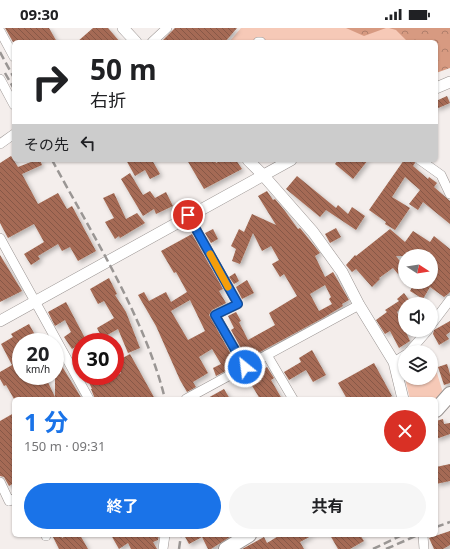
<!DOCTYPE html>
<html lang="ja">
<head>
<meta charset="utf-8">
<style>
	body { margin:0; font-family:"Noto Sans","Noto Sans JP",sans-serif; background:#f6f6f6; color:#202124; height:100vh; display:flex; flex-direction:column; font-size:15px; white-space:nowrap }
	* { box-sizing:border-box; margin:0 }
	p { font-size:13px; color:#757577 }
	.icon { flex:none; width:22px; height:22px; fill:none; stroke:currentColor; stroke-width:2; stroke-linecap:round; stroke-linejoin:round }
	.map { position:relative; flex:1; overflow:hidden }
	.side { position:absolute; left:12px; top:369px; width:426px; height:140px; display:flex; flex-direction:column; background:#fff; border-radius:6px; box-shadow:0 1px 3px #0004 }
	.side>* { flex:none }
	.top-card { position:absolute; left:12px; top:12px; width:426px; height:122px; border-radius:6px; box-shadow:0 1px 3px #0004; background:#fff; color:#202124; overflow:hidden }
	.needle { width:26px; rotate:102deg }
	.buttons { position:absolute; left:398px; top:221px; display:grid; gap:8px }
	.buttons a { display:grid; place-items:center; width:40px; height:40px; border-radius:50%; background:#fff; box-shadow:0 1px 3px #0004; font-size:20px }
	.speed { position:absolute; left:12px; top:305px; display:flex; gap:8px; font-size:20px; font-weight:700; text-align:center }
	.speed>* { display:grid; place-content:center; width:52px; height:52px; border-radius:50%; background:#fff; box-shadow:0 1px 3px #0004; line-height:1 }
	.speed small { font-size:10px; font-weight:400 }
	.speed .limit { border:6px solid #d22; background:#fff; color:#111 }
	.pin { position:absolute; display:grid; place-items:center; width:34px; height:34px; color:#fff; margin:-17px; border:2px solid #fff; border-radius:50%; box-shadow:0 1px 4px #0007 }
	.me { position:absolute; width:44px; margin:-22px; rotate:331deg; stroke-linejoin:round; filter:drop-shadow(0 0 3px #0008) }
	.turn { display:flex; align-items:center; gap:14px; height:84px; padding:0 12px; font-size:18px }
	.turn .icon { width:52px; height:52px; stroke-width:2.5 }
	.turn b { display:block; font-size:28px; line-height:34px }
	.then { display:flex; align-items:center; height:38px; padding:0 12px; background:#0003; gap:8px; font-size:15px }
	.round { display:grid; place-items:center; flex:none; width:42px; height:42px; border-radius:21px; background:#f6f6f6 }
	.overview { display:flex; align-items:center; justify-content:space-between; height:68px; padding:0 12px }
	h1 { font-size:24px; font-weight:700; line-height:30px; color:#1a73e8 }
	.cta { display:flex; gap:8px; margin-top:auto; padding:8px 12px }
	.cta a { flex:1; height:46px; border-radius:24px; background:#1a73e8; color:#fff; font-size:16px; font-weight:700; line-height:46px; text-align:center }
	.cta a+a { background:#f6f6f6; color:#202124 }
	.status { display:flex; justify-content:space-between; align-items:center; height:28px; padding:0 20px; background:#fff; direction:ltr }
	.status svg { height:11px; fill:currentColor }
	.map>svg:first-child { display:block }
	.green { fill:#f6c9b7 }
	.forest { fill:url(#forest-crowns) }
	.building { fill:url(#building-back-hatch); fill-rule:evenodd; filter:url(#shadow) }
	.lines { fill:none; stroke-linecap:round; stroke-linejoin:round }
	.minor-casing { stroke:#999391; stroke-width:10 }
	.tertiary-casing { stroke:#999391; stroke-width:12 }
	.primary-casing { stroke:#999391; stroke-width:16 }
	.minor { stroke:#fff; stroke-width:9 }
	.tertiary { stroke:#fff; stroke-width:11 }
	.primary { stroke:#fff; stroke-width:14 }
	.rail { stroke:#9a9694; stroke-width:2.5; stroke-dasharray:8 4; stroke-linecap:butt }
	.route-casing { stroke:#114b97; stroke-width:10 }
	.route { stroke:#1a73e8; stroke-width:7 }
	.slow { stroke:#f59e0b; stroke-width:7 }
</style>
</head>
<body>
<div class="status"><b>09:30</b><svg viewBox="0 0 49 12"><path d="M0 12V9h3v3zM5 12V6h3v6zM10 12V3h3v9zM15 12V0h3v12zM26 1h20v11H26zM47 4h2v5h-2z"/></svg></div>
<div class="map">
<svg width="450" height="521" viewBox="0 0 450 521">
	<defs>
		<pattern id="forest-crowns" width="20" height="18" patternUnits="userSpaceOnUse"><rect width="20" height="18" fill="#d79a81"/><path d="M2 6a3 3 0 1 1 6 0M12 15a3 3 0 1 1 6 0" fill="none" stroke="#af7e6a"/></pattern>
		<pattern id="building-back-hatch" width="6" height="6" patternUnits="userSpaceOnUse"><rect width="6" height="6" fill="#a56b54"/><path d="M-1 5l2 2M0 0l6 6M5-1l2 2" fill="none" stroke="#875946"/></pattern>
		<filter id="shadow"><feDropShadow dx="2.5" dy="2.5" stdDeviation="2" flood-color="#0004"/></filter>
	</defs>
	<rect width="100%" height="100%" fill="#f4eeec"/>
	<g class="green">
		<polygon points="241,0 424,0 432,14 229,14"/>
		<polygon points="431,325 443,365 436,373 436,371 410,371 402,338 405,335 405,350 431,350"/>
	</g>
	<g class="forest">
		<polygon points="346,0 386,0 364,8"/>
		<polygon points="389,0 450,0 450,40 436,45 436,14 408,14 396,2"/>
	</g>
	<g class="building">
		<polygon points="5,0 49,0 57,14 13,14"/>
		<polygon points="93,0 108,0 120,14 77,14"/>
		<polygon points="175,0 237,0 225,14 161,14"/>
		<polygon points="447,68 450,75 436,81 436,73"/>
		<polygon points="11,128 18,139 31,134 30,132 40,132 42,137 22,146 38,176 58,165 67,181 72,178 96,223 78,233 70,219 62,223 58,216 38,228 40,231 31,237 24,226 44,214 34,196 8,210 0,195 0,135"/>
		<polygon points="126,132 152,132 160,146 150,151 145,142 135,148"/>
		<polygon points="187,132 215,132 216,135 221,132 236,132 242,141 204,161"/>
		<polygon points="338,132 368,132 353,151 335,136"/>
		<polygon points="404,132 414,132 415,135 413,138 428,151 429,149 437,155 434,159 450,173 450,196 423,174 418,182 409,176 420,162 405,149 392,169 410,180 395,202 385,196 386,194 369,182"/>
		<polygon points="130,145 143,167 150,163 155,170 166,164 173,178 156,186 154,181 143,188 121,151"/>
		<polygon points="297,148 336,180 338,177 348,186 352,179 365,188 356,202 326,182 320,189 286,161"/>
		<path d="M267,163l6,9 2,-1 10,12 13,18 2,-1 20,25 -5,3 10,21 8,-5 16,28 -7,4 1,2 -20,12 -76,41 -16,-29 3,-2 -6,-12 8,-4 5,9 -2,1 9,18 27,-15 -6,-12 28,-17 -13,-22 -4,3 -8,-13 7,-4 -8,-14 -9,5 -9,-18 -13,31 -8,-3 4,-12 -5,-3 8,-17 5,3 8,-18 24,11 -18,-29zM325,257l6,12 -2,2 3,5 -13,7 -9,-17z"/>
		<polygon points="114,165 126,191 137,185 145,195 120,210 119,208 115,211 105,194 114,190 103,170"/>
		<polygon points="336,200 341,209 330,215 325,206"/>
		<polygon points="213,201 218,211 211,215 205,205"/>
		<polygon points="390,201 405,214 413,203 430,214 434,208 450,221 450,264 448,266 444,269 430,259 423,271 410,263 415,254 431,254 431,228 396,228 405,240 398,246 393,240 379,250 380,251 372,259 356,241 352,244 346,237 355,227 356,228"/>
		<path d="M192,206l31,55 -4,2 7,12 -14,7 -3,5 28,50 -21,11 -3,-8 8,-4 -9,-15 -13,8 9,16 -15,9 3,5 -9,5 -7,-12 -24,-54 -18,-31 6,-3 5,9 17,-9 5,10 16,-10 -11,-20 -2,1 -13,-22zM190,272l15,31 -17,9 -17,-29z"/>
		<polygon points="0,227 22,263 0,274"/>
		<polygon points="235,245 239,253 234,256 229,249"/>
		<polygon points="109,250 117,266 115,267 126,284 140,320 128,325 118,301 102,310 97,300 114,290 104,273 98,276 90,261"/>
		<polygon points="247,252 254,265 242,271 236,259"/>
		<polygon points="404,265 412,276 405,276 397,284 410,313 399,320 390,303 385,306 376,292 387,284 385,282 399,273 397,271"/>
		<polygon points="66,274 86,312 72,321 64,309 71,304 65,292 55,298 48,284"/>
		<polygon points="450,293 450,304 446,307 449,311 439,317 433,306 434,302"/>
		<polygon points="29,296 39,314 21,314 21,348 45,348 55,369 55,327 82,371 14,371 6,357 4,358 0,351 0,344 12,337 1,316 13,309 11,306"/>
		<polygon points="312,322 326,347 313,354 306,342 289,352 284,344 301,334 299,330"/>
		<polygon points="130,326 155,371 95,371 91,361 92,361 86,348 98,348 101,355 121,345 115,334"/>
		<polygon points="374,335 392,368 387,371 347,371 338,355"/>
		<polygon points="447,336 450,346 450,355 444,357 438,339"/>
		<polygon points="267,339 274,350 271,352 282,371 260,371 248,351"/>
		<polygon points="224,361 230,371 206,371"/>
		<polygon points="14,385 14,455 9,458 4,449 0,448 0,393"/>
		<polygon points="443,391 444,396 450,395 450,406 436,411 436,393"/>
		<polygon points="450,436 450,453 436,456 436,439"/>
		<polygon points="450,503 450,517 443,521 434,521 429,510"/>
		<polygon points="52,507 61,507 62,510 67,507 80,507 88,521 59,521"/>
		<polygon points="111,507 159,507 158,512 153,514 157,521 131,521 128,515 119,521"/>
		<polygon points="184,507 233,507 211,521 208,521 202,509 189,516"/>
		<polygon points="280,507 313,507 300,514 304,521 242,521 264,509 267,515"/>
		<polygon points="330,507 360,507 364,513 350,521 338,521"/>
	</g>
	<g class="lines">
		<defs>
			<g id="minor">
				<polyline points="0,3 14,29"/>
				<polyline points="152,14 167,0"/>
				<polyline points="258,14 261,14"/>
				<polyline points="0,51 14,77"/>
				<polyline points="0,116 14,106"/>
				<polyline points="420,132 441,147 450,166"/>
				<polyline points="188,187 238,276 215,287 245,339"/>
				<polyline points="0,210 89,371"/>
				<polyline points="431,297 450,272"/>
				<polyline points="409,324 428,302"/>
				<polyline points="267,327 293,371"/>
				<polyline points="394,334 405,327"/>
				<polyline points="186,371 359,277"/>
				<polyline points="0,454 9,473 14,471"/>
				<polyline points="46,507 46,508"/>
				<polyline points="423,507 424,521"/>
				<polyline points="163,521 165,507"/>
			</g>
			<g id="tertiary">
				<polyline points="123,0 136,14"/>
				<polyline points="436,60 450,54"/>
				<polyline points="248,132 263,147 313,204 342,244 359,277 394,334 403,371"/>
				<polyline points="0,293 291,132"/>
			</g>
			<g id="primary">
				<polyline points="436,382 450,366"/>
				<polyline points="226,521 249,507"/>
			</g>
		</defs>
		<use href="#minor" class="minor-casing"/>
		<use href="#tertiary" class="tertiary-casing"/>
		<use href="#primary" class="primary-casing"/>
		<use href="#minor" class="minor"/>
		<use href="#tertiary" class="tertiary"/>
		<use href="#primary" class="primary"/>
		<g class="rail">
			<polyline points="0,24 14,50"/>
			<polyline points="5,45 14,61"/>
			<path d="M52,132c40,74 93,158 113,239"/>
			<polyline points="436,499 450,494"/>
			<polyline points="179,521 181,507"/>
			<polyline points="373,521 402,507"/>
			<polyline points="386,521 418,507"/>
		</g>
	</g>
	<g class="lines">
		<defs>
			<polyline id="route" points="188,187 238,276 215,287 245,339"/>
		</defs>
		<use href="#route" class="route-casing"/>
		<use href="#route" class="route"/>
		<polyline class="slow" points="210,226 228,259"/>
	</g>
</svg>
<div class="buttons">
<a><svg class="needle" viewBox="-14 -14 28 28"><path d="M0-13l5 13h-10z" fill="#e53935"/><path d="M0 13l5-13h-10z" fill="#757577"/></svg></a>
<a><svg class="icon" aria-label="sound" viewBox="0 0 24 24"><path d="M4 9h4l5-4v14l-5-4H4zM17 9q2 3 0 6"/></svg></a>
<a><svg class="icon" aria-label="layers" viewBox="0 0 24 24"><path d="M12 4l9 5-9 5-9-5zM3 14l9 5 9-5"/></svg></a>
</div>
<div class="speed"><div>20<small>km/h</small></div><div class="limit">30</div></div>
<div class="pin" style="left:188px;top:187px;background:#d93025"><svg class="icon" aria-label="arrive" viewBox="0 0 24 24"><path d="M6 21V4h12l-3 4 3 4H6"/></svg></div>
<svg class="me" style="left:245px;top:339px" viewBox="-20 -20 40 40"><circle r="17" fill="#1a73e8" stroke="#fff" stroke-width="3"/><path d="M0-11L8 9 0 5-8 9z" fill="#fff"/></svg>
<div class="top-card">
<div class="turn"><svg class="icon" aria-label="right" viewBox="0 0 24 24"><path d="M7 20v-9h11M14 6l5 5-5 5"/></svg><div><b>50 m</b>右折</div></div>
<div class="then">その先<svg class="icon" aria-label="left" viewBox="0 0 24 24"><path d="M17 20v-9H6M10 6l-5 5 5 5"/></svg></div>
</div>
<section class="side">
<div class="overview"><div><h1>1 分</h1><p>150 m · 09:31</p></div><a class="round" style="background:#d93025;color:#fff"><svg class="icon" aria-label="close" viewBox="0 0 24 24"><path d="M6 6l12 12M18 6L6 18"/></svg></a></div>
<div class="cta"><a>終了</a><a>共有</a></div>
</section>
</div>
</body>
</html>
